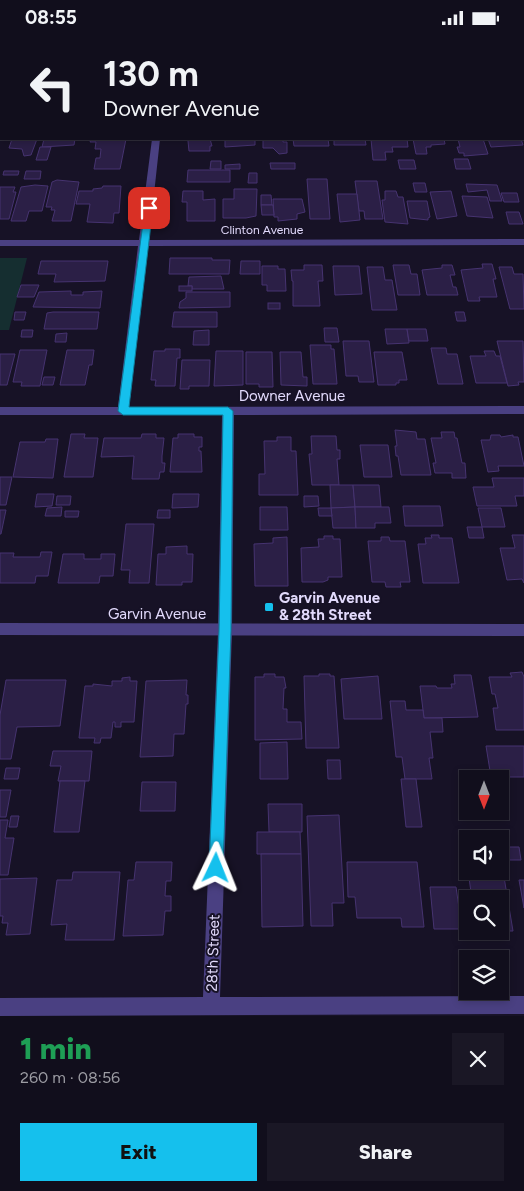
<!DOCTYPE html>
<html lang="en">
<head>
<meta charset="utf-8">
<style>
	body { margin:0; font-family:Figtree,sans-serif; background:#1a1725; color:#f1f3f6; height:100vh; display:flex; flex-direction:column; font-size:19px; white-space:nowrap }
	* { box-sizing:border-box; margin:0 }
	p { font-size:16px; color:#9c9ca3 }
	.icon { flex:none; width:28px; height:28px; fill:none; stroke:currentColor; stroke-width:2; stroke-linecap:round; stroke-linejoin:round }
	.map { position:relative; height:981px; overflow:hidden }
	.details { display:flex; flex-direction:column; background:#110e1c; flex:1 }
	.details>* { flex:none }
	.hud { position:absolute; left:0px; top:0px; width:525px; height:105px; box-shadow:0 2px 8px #0003,0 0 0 1px #302e3b; background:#110e1c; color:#f1f3f6; overflow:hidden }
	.needle { width:32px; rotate:180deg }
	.tools { position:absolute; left:459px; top:735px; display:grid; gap:10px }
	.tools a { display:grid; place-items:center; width:50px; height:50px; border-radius:0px; background:#110e1c; box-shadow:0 2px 8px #0003,0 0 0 1px #302e3b; font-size:25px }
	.pin { position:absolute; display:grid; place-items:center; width:42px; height:42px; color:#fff; margin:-21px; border-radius:10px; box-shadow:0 2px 8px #0006 }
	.me { position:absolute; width:55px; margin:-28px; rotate:2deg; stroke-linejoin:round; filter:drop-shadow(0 0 4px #0008) }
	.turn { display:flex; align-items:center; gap:18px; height:105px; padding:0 20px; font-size:22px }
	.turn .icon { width:65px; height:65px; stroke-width:2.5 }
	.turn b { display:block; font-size:35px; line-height:42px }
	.round { display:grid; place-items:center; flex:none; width:52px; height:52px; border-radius:0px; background:#1a1725 }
	.summary { display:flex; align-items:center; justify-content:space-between; height:85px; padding:0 20px }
	h1 { font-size:30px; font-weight:800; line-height:38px; color:#1e9e55 }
	.cta { display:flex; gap:10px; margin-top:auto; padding:10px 20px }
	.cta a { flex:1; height:58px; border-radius:0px; background:#15c0ed; color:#111; font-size:20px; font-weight:800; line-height:58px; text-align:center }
	.cta a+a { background:#1a1725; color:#f1f3f6 }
	.status { display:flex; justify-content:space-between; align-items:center; height:35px; padding:0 25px; background:#110e1c; direction:ltr }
	.status svg { height:14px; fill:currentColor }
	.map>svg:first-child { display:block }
	.green { fill:#152e30 }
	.building { fill:#2b1f46; stroke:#463370 }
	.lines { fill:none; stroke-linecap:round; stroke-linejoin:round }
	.minor { fill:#4a4082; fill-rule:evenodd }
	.tertiary { fill:#4a4082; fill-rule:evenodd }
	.route { fill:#15c0ed; stroke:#0e7d9a }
	.poi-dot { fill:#15c0ed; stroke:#171226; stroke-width:2 }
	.labels { text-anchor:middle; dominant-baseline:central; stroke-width:4; stroke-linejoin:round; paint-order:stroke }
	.far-street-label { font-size:12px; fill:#e2dafc; stroke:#171226 }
	.street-label { font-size:15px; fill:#e2dafc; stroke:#171226 }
	.poi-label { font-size:15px; font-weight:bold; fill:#e2dafc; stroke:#171226; text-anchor:start }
</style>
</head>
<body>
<div class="status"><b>08:55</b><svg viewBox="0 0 49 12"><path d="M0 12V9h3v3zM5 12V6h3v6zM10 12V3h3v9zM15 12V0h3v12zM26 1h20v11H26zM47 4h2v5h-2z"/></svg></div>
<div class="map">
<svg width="524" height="981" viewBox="0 0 524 981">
	<rect width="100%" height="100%" fill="#171226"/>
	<polygon class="green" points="0,223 27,223 9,295 0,295"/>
	<g class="building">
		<polygon points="12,104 37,104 31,120 24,121 22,114 9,113"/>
		<polygon points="44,104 75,104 74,110 42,112"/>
		<polygon points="91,104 126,104 120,134 94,134 96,123 100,123 101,114 95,114 96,107 90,107"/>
		<polygon points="190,104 210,104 212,111 210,111 210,116 189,116 188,106"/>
		<polygon points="225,104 255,104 255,110 225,112"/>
		<polygon points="263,104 283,104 283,107 287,107 287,118 279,119 273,113 263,113"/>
		<polygon points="293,104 328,104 329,111 294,111"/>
		<polygon points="334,104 365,104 366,110 334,110"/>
		<polygon points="371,104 407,104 408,112 392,112 393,117 385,117 386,125 373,125"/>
		<polygon points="413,104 444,104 445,109 431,110 431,112 426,112 427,119 416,119"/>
		<polygon points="458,104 483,104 488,119 464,121 464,118 459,118 457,112 460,112"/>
		<polygon points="488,104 521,104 523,110 491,112"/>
		<polygon points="40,112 51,112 47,125 36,125"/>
		<polygon points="454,124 468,124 471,134 456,134"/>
		<polygon points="398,125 414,125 416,134 400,134"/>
		<polygon points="211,126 221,126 221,134 210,134"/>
		<polygon points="270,128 295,128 295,134 271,134"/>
		<polygon points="240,129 240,134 225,134 225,130"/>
		<polygon points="188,135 230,135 230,147 187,147"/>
		<polygon points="4,136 19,136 18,140 3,140"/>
		<polygon points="26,136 41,136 40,144 24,144"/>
		<polygon points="249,138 257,138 257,148 248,148"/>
		<polygon points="307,144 327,144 330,184 310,184"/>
		<polygon points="57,145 79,147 71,186 52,186 55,175 51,175 52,172 46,172 52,147"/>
		<polygon points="355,146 377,146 383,184 365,184 364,176 359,176"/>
		<polygon points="413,148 425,148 427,157 415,157"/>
		<polygon points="466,149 497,150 502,166 490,166 487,155 468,157"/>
		<polygon points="35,150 48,151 42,176 29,176 26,186 11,186 21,152"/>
		<polygon points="103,151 121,151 119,178 114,178 113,188 87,187 90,169 76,169 79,156 93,156 93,154 102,153"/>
		<polygon points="0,152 15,152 13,157 16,157 9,184 0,184"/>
		<polygon points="234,154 257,154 256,181 246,183 223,183 223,164 234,164"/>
		<polygon points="183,156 203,156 203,165 215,164 215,186 187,186 187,167 182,167"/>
		<polygon points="385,156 396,156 398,162 403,162 408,189 385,187 382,165 385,165"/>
		<polygon points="451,156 457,181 437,184 430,157"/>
		<polygon points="501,158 517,158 519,167 504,167"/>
		<polygon points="337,159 357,159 360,185 340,187"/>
		<polygon points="261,160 271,160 272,170 261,170"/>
		<polygon points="462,161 487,162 493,183 467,181"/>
		<polygon points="273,164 302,164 305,177 297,179 297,184 278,186 278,182 274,182"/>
		<polygon points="407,166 427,166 430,182 428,183 428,185 410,183"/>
		<polygon points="261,170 273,170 274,180 262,180"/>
		<polygon points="506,177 519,177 523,189 509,189"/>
		<polygon points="170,223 212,223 212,225 230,225 229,239 169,239"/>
		<polygon points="41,226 108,226 105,246 54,247 56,239 38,239"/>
		<polygon points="241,226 260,226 260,239 240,239"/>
		<polygon points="482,229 492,229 496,244 493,244 497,262 479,262 480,266 468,266 461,235 483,233"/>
		<polygon points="304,230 322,230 323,246 318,246 320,271 293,271 293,246 292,246 291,235 304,235"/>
		<polygon points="393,230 409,230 411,239 417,239 420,260 398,260"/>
		<polygon points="442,230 452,230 455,240 450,240 453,252 456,252 458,260 427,260 422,235 442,233"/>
		<polygon points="262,231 278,231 278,234 285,234 286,256 267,256 267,250 262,250"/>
		<polygon points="333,231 359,231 362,259 335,260"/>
		<polygon points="367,232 383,232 385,245 392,245 397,275 372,275"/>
		<polygon points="499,232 512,232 514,239 523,239 524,274 510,274"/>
		<polygon points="221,241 224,254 192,254 192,251 188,251 189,242"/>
		<polygon points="21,250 39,250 34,262 17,262"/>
		<rect x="179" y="251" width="13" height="5"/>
		<polygon points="71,256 71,260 83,260 83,257 102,256 100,273 33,272 39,257"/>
		<polygon points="186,257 230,257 230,272 179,273 180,267 186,263"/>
		<rect x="268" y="268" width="12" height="6"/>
		<polygon points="15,277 26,277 24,285 14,285"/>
		<polygon points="53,277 99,277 97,294 44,294 47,278"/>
		<polygon points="174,277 217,277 217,292 172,292"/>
		<polygon points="455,277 464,277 466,286 457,286"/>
		<polygon points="324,293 337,293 339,307 325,307"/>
		<polygon points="385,294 407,294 409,308 387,309"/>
		<polygon points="407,294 426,294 428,306 409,306"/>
		<polygon points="22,295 33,295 32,302 21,302"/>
		<polygon points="209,295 209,310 193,310 194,296"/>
		<polygon points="67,298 66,307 55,307 56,299"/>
		<polygon points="343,306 369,306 374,347 359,347 358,341 346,341"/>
		<polygon points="497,306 523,306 524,347 518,347 519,350 508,351"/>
		<polygon points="310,310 331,310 331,314 334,314 337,349 313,349"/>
		<polygon points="431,313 446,313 447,319 457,319 463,349 438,349"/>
		<polygon points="165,314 180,314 180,323 177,323 175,351 155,351 156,345 151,345 154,316 165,316"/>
		<polygon points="20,315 47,315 40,351 21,351 22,347 13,347"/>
		<polygon points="67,315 94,315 92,330 89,330 85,350 60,350"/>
		<polygon points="216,316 243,316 243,350 214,351"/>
		<polygon points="484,316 494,316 496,321 500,321 507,348 476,348 470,321 486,321"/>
		<polygon points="246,317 272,317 273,352 259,352 259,349 246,349"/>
		<polygon points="280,317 301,317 303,342 307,342 307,351 281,350"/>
		<polygon points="374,317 402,317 407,345 399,345 399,348 396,348 396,350 378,350"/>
		<polygon points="0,319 15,319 7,350 0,350"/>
		<polygon points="182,325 210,325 209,351 189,351 189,354 180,354"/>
		<polygon points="44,342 55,342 53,350 42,350"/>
		<polygon points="395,395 416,397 417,404 425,404 431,440 401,440 398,421 396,421 395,411 397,411"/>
		<polygon points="441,397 454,397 455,403 457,403 462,428 465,428 466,443 452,443 452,438 435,438 433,428 436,428 431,403 442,403"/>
		<polygon points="71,399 85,399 84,403 98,403 93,442 64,442"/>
		<polygon points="142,399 156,399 156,403 164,403 162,421 162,428 165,428 164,437 160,437 159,444 132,444 134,421 101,422 104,403 141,403"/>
		<polygon points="178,399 194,399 194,402 202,402 202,412 199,412 199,416 201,416 202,437 170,437 173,403 178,403"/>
		<polygon points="491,400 500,400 501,402 513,400 513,402 518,402 524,431 498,431 499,436 488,437 481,405 490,405"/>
		<polygon points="311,401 336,401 337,415 340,415 340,424 337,424 339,450 312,450 309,419 312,419"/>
		<polygon points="277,402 291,402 291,416 296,416 298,460 259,460 259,439 265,439 264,406 277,406"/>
		<polygon points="46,404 58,404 53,443 13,442 20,407 45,407"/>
		<polygon points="360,410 388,410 392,442 364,442"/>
		<polygon points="0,442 12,442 6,470 0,470"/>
		<polygon points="492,443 524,443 524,461 515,461 517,471 477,471 473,452 494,452"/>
		<polygon points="330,450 353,450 355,472 331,473"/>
		<polygon points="353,450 379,450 381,472 355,472"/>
		<polygon points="37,459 54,459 52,471 35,472"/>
		<polygon points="173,459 199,459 198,472 172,473"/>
		<polygon points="57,461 71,461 70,470 56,470"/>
		<polygon points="304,461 318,461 319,471 304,472"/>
		<polygon points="403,471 440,471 443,491 405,491"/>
		<polygon points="62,472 61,481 45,481 47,473"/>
		<polygon points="260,472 287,472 288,495 260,495"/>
		<polygon points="355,472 356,493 333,493 331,473"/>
		<polygon points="355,472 389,472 391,488 375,488 375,493 356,493"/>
		<polygon points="318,473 331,473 332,481 319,481"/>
		<polygon points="478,473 501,473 505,492 482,492"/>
		<polygon points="0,475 6,475 1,499 0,499"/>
		<polygon points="158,475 170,475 170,483 157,483"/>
		<polygon points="65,476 79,476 78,482 65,482"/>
		<polygon points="126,489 154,489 149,548 129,548 130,535 121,535"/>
		<polygon points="467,492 482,492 484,503 469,503"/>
		<polygon points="431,500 439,500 439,503 452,503 459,548 423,548 418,509 426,509 425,503 432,503"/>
		<polygon points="512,500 524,500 524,548 522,544 507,545 500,513 515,513"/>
		<polygon points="324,501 333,501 333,504 340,504 342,542 328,542 328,545 323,547 302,547 301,513 319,512 318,504 324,504"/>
		<polygon points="287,502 288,551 255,551 254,509 273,508 273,503"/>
		<polygon points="381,502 389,502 390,506 405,506 410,547 400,547 401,552 386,552 385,547 372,547 368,506 381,506"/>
		<polygon points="187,511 187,519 193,519 192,547 182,547 182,550 156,550 158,519 166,519 166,512"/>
		<polygon points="41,517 52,517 48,541 36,541 35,548 0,548 0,518 14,518 13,522 40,522"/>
		<polygon points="63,519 84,519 84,524 101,524 101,519 115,519 113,541 100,541 99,548 58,548"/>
		<polygon points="522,637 524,642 524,695 496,695 493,673 498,673 495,659 492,659 489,642 512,642 510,638"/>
		<polygon points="264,639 275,639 275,642 284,642 286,653 284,653 283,674 287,674 287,687 301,687 302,704 255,705 255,642 264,642"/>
		<polygon points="319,639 330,639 330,641 334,641 339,713 306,713 304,641 319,641"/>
		<polygon points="454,640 471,640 478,682 424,683 420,651 436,651 437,653 452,653 451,649 455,649"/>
		<polygon points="378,641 382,684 344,684 341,644"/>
		<polygon points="130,642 130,646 137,646 134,687 121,687 121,692 115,692 115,687 113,687 111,703 101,703 100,708 94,708 95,703 79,703 85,651 93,651 93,649 112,651 112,646 122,646 122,643"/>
		<polygon points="6,645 66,645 60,691 17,692 11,724 0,724 0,680"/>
		<polygon points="187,645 186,660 188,660 188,669 186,669 184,699 174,699 173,721 140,722 146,646"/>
		<polygon points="390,666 405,666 406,675 423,675 424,683 442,683 443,697 430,697 433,723 429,723 432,744 405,744 402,722 396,722"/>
		<polygon points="287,707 288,744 260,744 260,708"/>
		<polygon points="486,711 524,711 524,742 491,742"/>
		<polygon points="53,716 92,716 89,746 58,746 61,731 50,731"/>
		<polygon points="327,725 340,725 341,744 328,744"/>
		<polygon points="6,733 20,733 18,744 4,744"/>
		<polygon points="401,744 416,744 422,792 406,792"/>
		<polygon points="60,746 85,746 79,797 54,797"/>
		<polygon points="142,747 176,747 175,776 140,776"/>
		<polygon points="0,755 11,755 6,782 0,782"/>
		<polygon points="268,769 302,769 302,797 269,797"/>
		<polygon points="339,780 344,868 332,868 333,891 311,891 307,781"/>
		<polygon points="11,781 19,781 17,792 9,792"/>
		<polygon points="0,785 8,785 5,803 14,803 8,840 0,840"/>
		<polygon points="257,797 300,797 301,819 257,819"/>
		<polygon points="462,800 497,800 498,804 468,804 468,836"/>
		<polygon points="505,812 519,812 521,825 507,825"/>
		<polygon points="500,818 513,896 500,896 500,864 472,864 468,836 500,836"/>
		<polygon points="261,819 301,819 303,891 262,892"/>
		<polygon points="136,827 172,827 171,846 166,846 165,861 171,861 171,876 165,876 163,900 123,901 128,845 134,845"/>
		<polygon points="347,827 417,827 424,892 402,892 401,883 357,883 355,862 348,862"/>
		<polygon points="73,837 120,837 114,905 65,905 67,889 51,890 57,845 72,845"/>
		<polygon points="37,843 30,899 6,900 8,888 2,888 3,881 0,881 0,844"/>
		<polygon points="519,845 524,845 524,873"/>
		<polygon points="430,852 456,852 462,894 434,894"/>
	</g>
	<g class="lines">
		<g class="minor">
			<polygon points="191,0 199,0 199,1 192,1"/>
			<polygon points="358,0 366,0 366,1 359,1"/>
			<rect x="0" y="77" width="1" height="4"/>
			<polygon points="152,104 160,104 149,205 524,204 524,210 148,211 129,372 524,371 524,379 234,380 232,596 220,962 524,961 524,979 0,981 0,963 203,962 218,596 222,380 0,380 0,372 118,372 138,211 0,211 0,205 139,205"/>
		</g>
		<polygon class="tertiary" points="0,588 524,589 524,601 0,600"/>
	</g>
	<polygon class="route" points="149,171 153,173 129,372 228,372 233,376 231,596 223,833 221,838 216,841 211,838 209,833 219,596 223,380 123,380 118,376 145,173"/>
	<rect class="poi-dot" x="264" y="567" width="10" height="10" rx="2.5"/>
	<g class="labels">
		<g class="far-street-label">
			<text x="262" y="195">Clinton Avenue</text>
		</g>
		<g class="street-label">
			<text x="292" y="361">Downer Avenue</text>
			<text x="157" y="579">Garvin Avenue</text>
			<text transform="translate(213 918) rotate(-88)">28th Street</text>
		</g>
		<g class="poi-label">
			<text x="279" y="563">Garvin Avenue<tspan x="279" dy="17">&amp; 28th Street</tspan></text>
		</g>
	</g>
</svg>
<div class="tools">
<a><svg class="needle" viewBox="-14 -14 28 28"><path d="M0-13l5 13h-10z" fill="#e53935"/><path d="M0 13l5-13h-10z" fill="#9c9ca3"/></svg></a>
<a><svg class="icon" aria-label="sound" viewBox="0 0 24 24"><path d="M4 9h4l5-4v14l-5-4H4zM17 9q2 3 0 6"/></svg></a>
<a><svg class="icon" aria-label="search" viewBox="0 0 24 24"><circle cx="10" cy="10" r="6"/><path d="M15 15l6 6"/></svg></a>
<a><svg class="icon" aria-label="layers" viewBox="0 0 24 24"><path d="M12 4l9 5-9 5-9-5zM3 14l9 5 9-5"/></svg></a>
</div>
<div class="pin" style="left:149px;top:173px;background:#d93025"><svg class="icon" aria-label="arrive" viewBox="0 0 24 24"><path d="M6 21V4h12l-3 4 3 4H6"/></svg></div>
<svg class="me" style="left:216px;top:833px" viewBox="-20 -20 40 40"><path d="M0-17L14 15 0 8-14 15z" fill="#15c0ed" stroke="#fff" stroke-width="4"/></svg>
<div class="hud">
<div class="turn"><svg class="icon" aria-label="left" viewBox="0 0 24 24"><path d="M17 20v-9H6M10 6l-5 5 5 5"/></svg><div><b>130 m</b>Downer Avenue</div></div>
</div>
</div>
<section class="details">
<div class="summary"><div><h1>1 min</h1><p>260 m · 08:56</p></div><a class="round"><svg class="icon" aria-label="close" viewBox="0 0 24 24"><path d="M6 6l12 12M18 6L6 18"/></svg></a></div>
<div class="cta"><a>Exit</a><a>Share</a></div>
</section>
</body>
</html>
